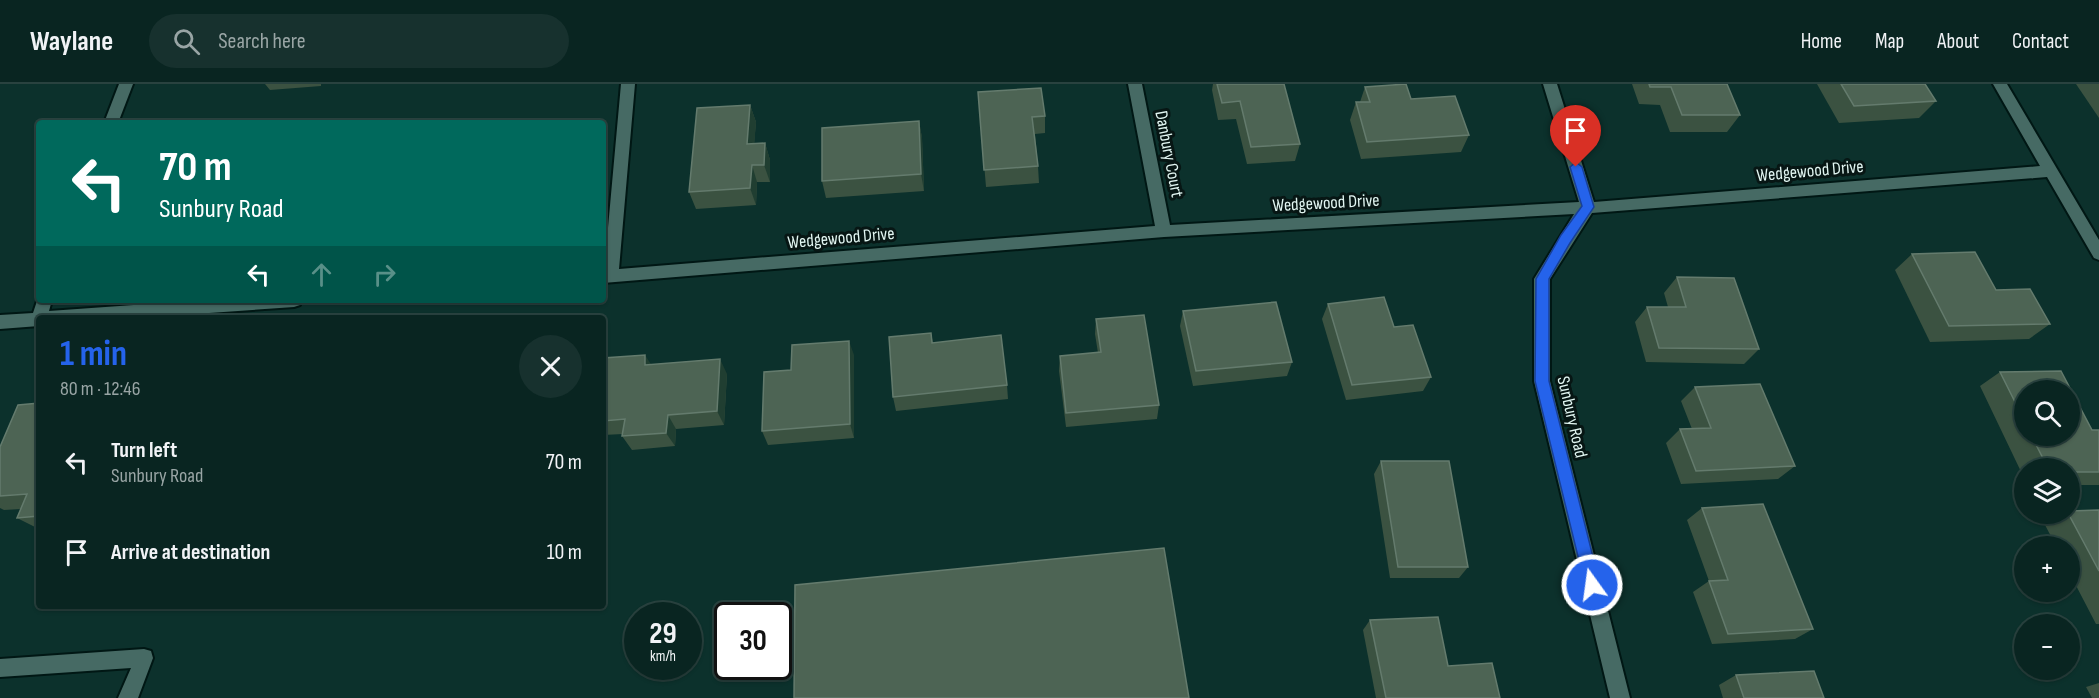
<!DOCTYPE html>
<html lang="en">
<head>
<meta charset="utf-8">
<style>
	body { margin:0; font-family:"Sofia Sans Condensed",sans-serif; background:#17312e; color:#f1f3f6; height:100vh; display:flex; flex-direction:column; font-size:22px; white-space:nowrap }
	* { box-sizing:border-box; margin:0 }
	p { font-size:20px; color:#99a5a5 }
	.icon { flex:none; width:33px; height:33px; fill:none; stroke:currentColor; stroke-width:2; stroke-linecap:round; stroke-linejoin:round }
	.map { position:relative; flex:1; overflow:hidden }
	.drawer { position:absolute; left:36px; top:231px; width:570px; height:294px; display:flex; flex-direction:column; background:#092521; border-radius:6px; box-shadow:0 2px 4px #0004,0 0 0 2px #29423f }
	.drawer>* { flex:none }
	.guide { position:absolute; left:36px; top:36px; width:570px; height:183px; border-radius:6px; box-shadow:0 2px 4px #0004,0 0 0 2px #29423f; background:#00695c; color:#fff; overflow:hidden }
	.tools { position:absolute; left:2014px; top:296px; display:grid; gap:12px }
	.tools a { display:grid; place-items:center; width:66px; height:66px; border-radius:50%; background:#092521; box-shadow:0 2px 4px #0004,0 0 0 2px #29423f; font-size:30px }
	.speed { position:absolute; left:624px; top:518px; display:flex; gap:12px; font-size:30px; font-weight:700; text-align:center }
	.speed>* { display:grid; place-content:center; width:78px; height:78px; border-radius:50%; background:#092521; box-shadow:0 2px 4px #0004,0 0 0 2px #29423f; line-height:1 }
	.speed small { font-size:15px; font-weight:400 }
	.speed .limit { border:3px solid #111; border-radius:9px; background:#fff; color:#111 }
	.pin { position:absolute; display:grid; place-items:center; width:51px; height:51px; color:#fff; margin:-62px -26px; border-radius:50% 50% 50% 0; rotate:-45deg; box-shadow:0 0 6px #0007 }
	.pin .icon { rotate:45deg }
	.me { position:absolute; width:66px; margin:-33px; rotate:346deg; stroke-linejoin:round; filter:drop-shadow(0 0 4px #0008) }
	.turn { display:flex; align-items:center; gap:21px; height:126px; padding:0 24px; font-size:27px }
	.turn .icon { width:78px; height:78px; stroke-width:2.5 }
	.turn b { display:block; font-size:42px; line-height:51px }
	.lanes { display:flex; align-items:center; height:57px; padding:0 24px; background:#0003; justify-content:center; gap:30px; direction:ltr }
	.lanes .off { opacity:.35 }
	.round { display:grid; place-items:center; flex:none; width:63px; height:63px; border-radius:32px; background:#17312e }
	.summary { display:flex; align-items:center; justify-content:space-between; height:102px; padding:0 24px }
	h1 { font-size:36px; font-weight:700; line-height:45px; color:#2563eb }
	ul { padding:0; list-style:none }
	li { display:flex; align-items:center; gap:18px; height:90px; padding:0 24px }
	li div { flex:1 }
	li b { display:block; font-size:22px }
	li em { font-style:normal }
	header { display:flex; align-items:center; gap:36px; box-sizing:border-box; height:84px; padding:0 30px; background:#092521; border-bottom:2px solid #29423f }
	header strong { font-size:28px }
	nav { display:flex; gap:33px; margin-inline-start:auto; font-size:21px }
	.search { width:420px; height:54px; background:#17312e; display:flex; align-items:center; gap:15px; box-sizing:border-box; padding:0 21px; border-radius:33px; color:#99a5a5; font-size:22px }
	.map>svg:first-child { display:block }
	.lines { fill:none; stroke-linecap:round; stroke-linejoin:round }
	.service-casing { stroke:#001714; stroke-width:4 }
	.minor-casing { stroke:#001714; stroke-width:4 }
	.service { fill:#466a64; fill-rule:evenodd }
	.minor { fill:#466a64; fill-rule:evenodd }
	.wall { fill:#3b5241; fill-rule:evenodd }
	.shaded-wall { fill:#203e31 }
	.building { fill:#4d6454; stroke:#647b6d; stroke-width:1.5 }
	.route { fill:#2563eb; stroke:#184099; stroke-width:1.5 }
	.labels { text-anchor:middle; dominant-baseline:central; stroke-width:6; stroke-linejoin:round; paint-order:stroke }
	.street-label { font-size:18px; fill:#e2f6f2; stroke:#071614 }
</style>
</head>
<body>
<header>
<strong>Waylane</strong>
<div class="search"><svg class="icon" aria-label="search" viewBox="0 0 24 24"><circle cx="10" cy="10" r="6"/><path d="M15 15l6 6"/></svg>Search here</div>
<nav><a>Home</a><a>Map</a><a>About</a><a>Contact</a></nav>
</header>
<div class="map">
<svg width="2099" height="614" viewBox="0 0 2099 614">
	<rect width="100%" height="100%" fill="#0c312c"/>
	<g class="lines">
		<defs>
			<polygon id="service" points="144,565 151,567 153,574 138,614 118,614 131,584 0,593 0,575"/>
			<g id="minor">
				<polygon points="119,0 133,0 118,39 104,39"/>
				<polygon points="621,0 635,0 619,185 1155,142 1128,0 1142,0 1170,141 1579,118 1543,0 1557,0 1594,118 2040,82 1993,0 2007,0 2099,156 2099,176 2094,174 2047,93 1592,129 1550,195 1550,297 1630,614 1610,614 1534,297 1534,195 1574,130 1164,153 603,199"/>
				<polygon points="39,211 39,216 52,216 49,227 204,216 302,216 300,221 294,223 137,234 39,234 39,242 0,245 0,231 33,229"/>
			</g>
		</defs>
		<use href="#service" class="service-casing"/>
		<use href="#minor" class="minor-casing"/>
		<use href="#service" class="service"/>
		<use href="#minor" class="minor"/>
	</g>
	<g class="wall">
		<polygon points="265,0 321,0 321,2 270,6"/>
		<polygon points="1213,0 1284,0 1300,60 1295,77 1247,80 1236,35 1218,36 1212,6"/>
		<polygon points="1632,0 1727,0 1740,31 1727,48 1670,48 1660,21 1639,20"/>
		<polygon points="1817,0 1925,0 1936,17 1919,34 1839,39"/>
		<polygon points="2076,0 2099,0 2099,34"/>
		<polygon points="1365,3 1411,15 1469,51 1461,68 1361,75 1350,36 1356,18 1360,18"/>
		<polygon points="978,8 1045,32 1045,49 1035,50 1038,82 1039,99 986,103"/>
		<polygon points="750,21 756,38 754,60 765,59 770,76 770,98 757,98 756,121 696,125 689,108"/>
		<polygon points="919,37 922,54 924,107 826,114 822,97"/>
		<polygon points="1912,170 1996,206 2050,240 2029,255 1930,258 1895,186"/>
		<polygon points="1677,193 1759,265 1744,280 1646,278 1635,238 1647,223 1668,223 1664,209"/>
		<polygon points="1328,220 1394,243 1431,293 1423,307 1346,316 1322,235"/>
		<polygon points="1183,227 1292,278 1287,292 1193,302 1180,242"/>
		<polygon points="1096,235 1159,321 1157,335 1066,343 1059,287 1060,272 1098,269 1095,250"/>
		<polygon points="931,249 933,259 1007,301 1008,315 896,327 893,313"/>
		<polygon points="854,271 854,354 768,361 762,347 791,286"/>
		<polygon points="603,274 727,290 724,341 676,345 675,362 632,366 622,352 623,350 603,351"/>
		<path d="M2000,288l92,58h7v55h-29v-17h-45v12l-45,-94zM2025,306l45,45h-45z"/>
		<polygon points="1695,303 1795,382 1778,395 1681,400 1666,359 1680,345 1692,345 1681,317"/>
		<polygon points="39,319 39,445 17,434 21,425 4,426 0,424 0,363"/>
		<polygon points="1381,377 1468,483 1459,494 1390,494 1374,390"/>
		<polygon points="1702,424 1813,545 1795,555 1712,560 1693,508 1709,497 1687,436"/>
		<polygon points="2099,426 2099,540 2096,540 2070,490 2070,462 2056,462 2044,439 2064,429"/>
		<polygon points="1370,536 1448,582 1500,614 1376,614 1363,546"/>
		<polygon points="1736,591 1824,614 1723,614 1719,601"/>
		<polygon points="2099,599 2099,614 2092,614 2086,603"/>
	</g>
	<g class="shaded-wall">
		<polygon points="750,21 756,38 753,77 747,60"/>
		<polygon points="919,37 922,54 924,107 921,90"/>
		<polygon points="765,59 770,76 770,98 764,81"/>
		<polygon points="752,81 757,98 756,121 750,104"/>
		<polygon points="849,257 854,271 854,354 850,340"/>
		<polygon points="645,271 654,285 645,281"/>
		<polygon points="720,275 727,290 724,341 717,327"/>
		<polygon points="668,331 676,345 675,362 666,349"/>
	</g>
	<g class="building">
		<polygon points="1217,0 1284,0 1300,60 1251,63 1240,17 1222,19"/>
		<polygon points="1406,0 1411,15 1455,12 1469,51 1367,58 1356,18 1370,18 1365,3"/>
		<polygon points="1649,0 1727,0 1740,31 1682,31 1671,3 1650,3"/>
		<polygon points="1841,0 1925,0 1936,17 1854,22"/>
		<polygon points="1041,4 1045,32 1032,33 1038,82 984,86 978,8"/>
		<polygon points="750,21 747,60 765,59 764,81 752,81 750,104 689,108 697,24"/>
		<polygon points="919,37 921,90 822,97 822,44"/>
		<polygon points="1975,168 1996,206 2030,205 2050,240 1949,242 1912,170"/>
		<polygon points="1677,193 1734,194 1759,265 1659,264 1647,223 1686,223"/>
		<polygon points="1384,213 1394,243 1413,241 1431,293 1352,301 1328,220"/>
		<polygon points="1276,218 1292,278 1196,287 1183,227"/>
		<polygon points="1144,231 1159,321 1066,329 1060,272 1101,268 1096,235"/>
		<polygon points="931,249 932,259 1001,251 1007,301 893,313 889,253"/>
		<polygon points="849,257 850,340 762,347 764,288 791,286 792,261"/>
		<polygon points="645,271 645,281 720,275 717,327 668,331 666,349 622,352 625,335 603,337 603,274"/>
		<polygon points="2061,287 2092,346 2099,346 2099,388 2070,388 2070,384 2048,384 2031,351 2070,351 2070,306 2025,306 2025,338 2000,288"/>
		<polygon points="1760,300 1795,382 1696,387 1680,345 1711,344 1695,303"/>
		<polygon points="39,319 39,432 17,434 27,410 0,412 0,363 18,321"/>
		<polygon points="1381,377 1449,377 1468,483 1398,483"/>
		<polygon points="1763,420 1813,545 1728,550 1709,497 1728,496 1702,424"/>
		<polygon points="2099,426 2099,487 2068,429 2070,429 2070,427"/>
		<polygon points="1164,464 1189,614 794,614 795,501"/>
		<polygon points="1438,533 1448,582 1492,579 1500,614 1386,614 1370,536"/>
		<polygon points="1814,587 1824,614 1744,614 1736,591"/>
	</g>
	<polygon class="route" points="1576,78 1582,83 1594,123 1570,159 1549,195 1549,297 1600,501 1598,506 1592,508 1587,506 1585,501 1535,297 1536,195 1561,151 1582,122 1570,83"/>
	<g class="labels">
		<g class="street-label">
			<text transform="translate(1169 70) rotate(79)">Danbury Court</text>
			<text transform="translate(1810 87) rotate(-5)">Wedgewood Drive</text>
			<text transform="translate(1326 119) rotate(-3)">Wedgewood Drive</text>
			<text transform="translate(841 154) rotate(-5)">Wedgewood Drive</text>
			<text transform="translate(1572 333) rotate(77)">Sunbury Road</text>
		</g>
	</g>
</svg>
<div class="tools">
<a><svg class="icon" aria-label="search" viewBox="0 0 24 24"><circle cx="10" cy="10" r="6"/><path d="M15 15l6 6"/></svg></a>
<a><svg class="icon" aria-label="layers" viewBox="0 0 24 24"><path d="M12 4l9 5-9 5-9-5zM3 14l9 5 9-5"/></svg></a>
<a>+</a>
<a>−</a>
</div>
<div class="speed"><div>29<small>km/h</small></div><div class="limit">30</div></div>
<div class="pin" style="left:1576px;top:83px;background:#d93025"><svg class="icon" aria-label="arrive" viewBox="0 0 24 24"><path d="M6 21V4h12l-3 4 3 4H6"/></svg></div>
<svg class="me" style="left:1592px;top:501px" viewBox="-20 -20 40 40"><circle r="17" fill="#2563eb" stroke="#fff" stroke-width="3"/><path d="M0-11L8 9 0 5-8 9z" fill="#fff"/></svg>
<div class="guide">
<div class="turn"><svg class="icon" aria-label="left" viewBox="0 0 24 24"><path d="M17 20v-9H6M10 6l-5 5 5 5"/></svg><div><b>70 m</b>Sunbury Road</div></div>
<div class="lanes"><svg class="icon" aria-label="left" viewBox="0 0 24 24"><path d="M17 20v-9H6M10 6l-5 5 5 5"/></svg><svg class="icon off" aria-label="ahead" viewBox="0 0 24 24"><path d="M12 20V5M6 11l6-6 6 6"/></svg><svg class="icon off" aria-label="right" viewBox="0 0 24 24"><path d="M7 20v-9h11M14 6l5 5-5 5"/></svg></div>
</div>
<section class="drawer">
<div class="summary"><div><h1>1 min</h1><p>80 m · 12:46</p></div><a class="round"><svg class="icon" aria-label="close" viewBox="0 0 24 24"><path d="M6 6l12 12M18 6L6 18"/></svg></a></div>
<ul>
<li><svg class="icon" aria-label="left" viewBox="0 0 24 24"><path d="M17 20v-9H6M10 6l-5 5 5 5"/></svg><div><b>Turn left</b><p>Sunbury Road</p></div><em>70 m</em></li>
<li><svg class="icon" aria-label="arrive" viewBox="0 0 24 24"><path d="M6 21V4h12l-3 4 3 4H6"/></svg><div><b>Arrive at destination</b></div><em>10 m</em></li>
</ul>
</section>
</div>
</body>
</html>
